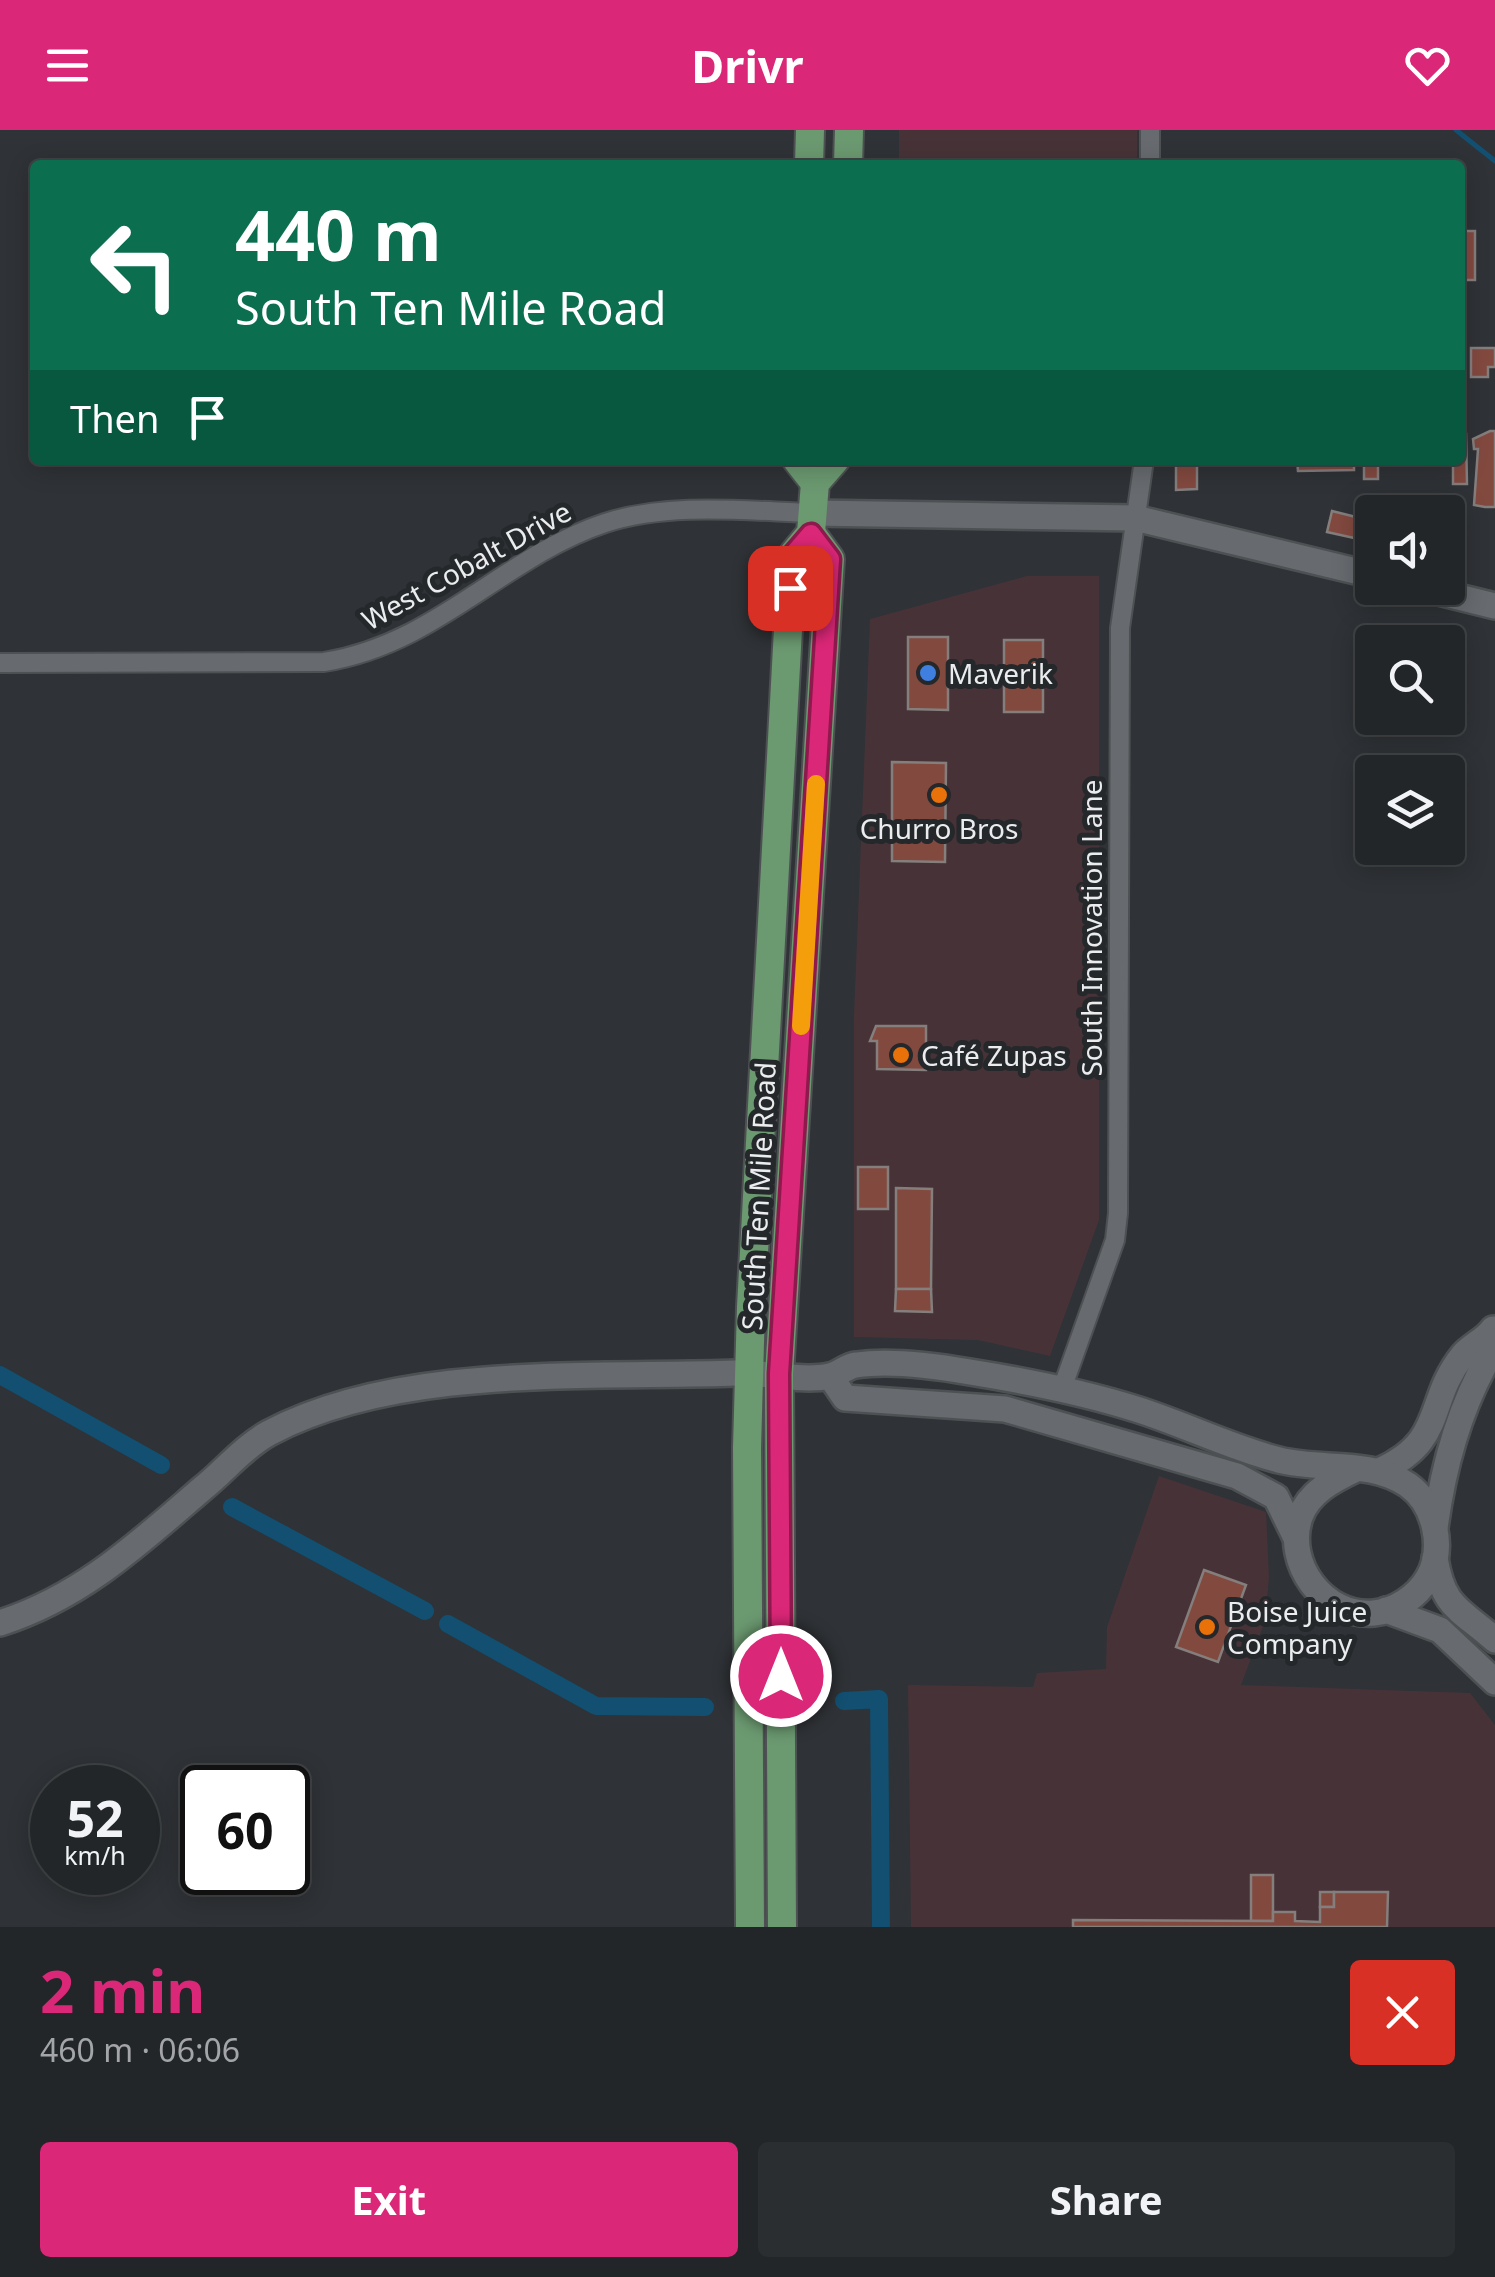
<!DOCTYPE html>
<html lang="en">
<head>
<meta charset="utf-8">
<style>
	body { margin:0; font-family:"Noto Sans",sans-serif; background:#2b2e30; color:#f1f3f6; height:100vh; display:flex; flex-direction:column; font-size:38px; white-space:nowrap }
	* { box-sizing:border-box; margin:0 }
	p { font-size:32px; color:#a3a5a8 }
	.icon { flex:none; width:55px; height:55px; fill:none; stroke:currentColor; stroke-width:2; stroke-linecap:round; stroke-linejoin:round }
	.map { position:relative; height:1797px; overflow:hidden }
	.side { display:flex; flex-direction:column; background:#232628; flex:1 }
	.side>* { flex:none }
	.top-card { position:absolute; left:30px; top:30px; width:1435px; height:305px; border-radius:10px; box-shadow:0 5px 25px #0003,0 0 0 2px #404345; background:#0b6e4f; color:#fff; overflow:hidden }
	.tools { position:absolute; left:1355px; top:365px; display:grid; gap:20px }
	.tools a { display:grid; place-items:center; width:110px; height:110px; border-radius:10px; background:#232628; box-shadow:0 5px 25px #0003,0 0 0 2px #404345; font-size:50px }
	.speed { position:absolute; left:30px; top:1635px; display:flex; gap:20px; font-size:50px; font-weight:700; text-align:center }
	.speed>* { display:grid; place-content:center; width:130px; height:130px; border-radius:50%; background:#232628; box-shadow:0 5px 25px #0003,0 0 0 2px #404345; line-height:1 }
	.speed small { font-size:25px; font-weight:400 }
	.speed .limit { border:5px solid #111; border-radius:15px; background:#fff; color:#111 }
	.pin { position:absolute; display:grid; place-items:center; width:85px; height:85px; color:#fff; margin:-42px; border-radius:20px; box-shadow:0 5px 15px #0006 }
	.me { position:absolute; width:110px; margin:-55px; rotate:0deg; stroke-linejoin:round; filter:drop-shadow(0 0 8px #0008) }
	.turn { display:flex; align-items:center; gap:35px; height:210px; padding:0 40px; font-size:45px }
	.turn .icon { width:130px; height:130px; stroke-width:2.5 }
	.turn b { display:block; font-size:70px; line-height:85px }
	.then { display:flex; align-items:center; height:95px; padding:0 40px; background:#0003; gap:20px; font-size:38px }
	.round { display:grid; place-items:center; flex:none; width:105px; height:105px; border-radius:10px; background:#2b2e30 }
	.overview { display:flex; align-items:center; justify-content:space-between; height:170px; padding:0 40px }
	h1 { font-size:60px; font-weight:700; line-height:75px; color:#db2777 }
	.cta { display:flex; gap:20px; margin-top:auto; padding:20px 40px }
	.cta a { flex:1; height:115px; border-radius:10px; background:#db2777; color:#fff; font-size:40px; font-weight:700; line-height:115px; text-align:center }
	.cta a+a { background:#2b2e30; color:#f1f3f6 }
	header { display:flex; justify-content:space-between; align-items:center; height:130px; padding:0 40px; background:#db2777; color:#fff; font-size:45px; font-weight:700 }
	.map>svg:first-child { display:block }
	.commercial { fill:#473337 }
	.lines { fill:none; stroke-linecap:round; stroke-linejoin:round }
	.stream { stroke:#124f70; stroke-width:5 }
	.canal { stroke:#124f70; stroke-width:18 }
	.building { fill:#82493f; stroke:#847e7d; stroke-width:2.5 }
	.street-casing { stroke:#4e5153; stroke-width:22 }
	.secondary-casing { stroke:#4e5153; stroke-width:30 }
	.primary-casing { stroke:#4e5153; stroke-width:32 }
	.street { stroke:#676b6f; stroke-width:18 }
	.secondary { stroke:#676b6f; stroke-width:25 }
	.primary { stroke:#6b9970; stroke-width:28 }
	.route-casing { stroke:#8e194d; stroke-width:25 }
	.route { stroke:#db2777; stroke-width:18 }
	.slow { stroke:#f59e0b; stroke-width:18 }
	.shop-dot { fill:#3f7fe0; stroke:#25282b; stroke-width:4 }
	.food-dot { fill:#e8710a; stroke:#25282b; stroke-width:4 }
	.labels { text-anchor:middle; dominant-baseline:central; stroke-width:10; stroke-linejoin:round; paint-order:stroke }
	.street-label { font-size:28px; fill:#eaecee; stroke:#25282b }
	.poi-label { font-size:28px; fill:#eaecee; stroke:#25282b; text-anchor:start }
</style>
</head>
<body>
<header><svg class="icon" aria-label="menu" viewBox="0 0 24 24"><path d="M4 6h16M4 12h16M4 18h16"/></svg>Drivr<svg class="icon" aria-label="heart" viewBox="0 0 24 24"><path d="M12 20l-8-8c-3-5 5-10 8-4 3-6 11-1 8 4z"/></svg></header>
<div class="map">
<svg width="1495" height="1797" viewBox="0 0 1495 1797">
	<rect width="100%" height="100%" fill="#2f3236"/>
	<g class="commercial">
		<rect x="899" y="0" width="238" height="35"/>
		<polygon points="1027,446 1099,446 1099,1090 1050,1226 978,1210 854,1207 854,885 870,489"/>
		<polygon points="1159,1346 1266,1382 1269,1447 1265,1491 1241,1555 1470,1563 1495,1595 1495,1797 911,1797 908,1555 1033,1557 1037,1543 1106,1539 1107,1497"/>
	</g>
	<g class="lines">
		<polyline class="stream" points="1456,0 1495,31"/>
		<g class="canal">
			<polyline points="0,1245 161,1335"/>
			<polyline points="232,1377 425,1481"/>
			<polyline points="448,1494 596,1576 705,1577"/>
			<polyline points="844,1571 879,1569 881,1797"/>
		</g>
	</g>
	<g class="building">
		<rect x="1460" y="101" width="15" height="49"/>
		<polygon points="1471,218 1495,218 1495,237 1488,237 1488,247 1471,247"/>
		<polygon points="1490,301 1495,301 1495,377 1485,377 1474,375 1478,319 1474,319 1473,309"/>
		<polygon points="1466,304 1467,354 1453,354 1453,330 1460,330 1460,305"/>
		<polygon points="1176,330 1197,330 1197,359 1176,360"/>
		<polygon points="1297,330 1354,330 1354,340 1298,341"/>
		<rect x="1364" y="330" width="14" height="19"/>
		<polygon points="1332,381 1372,391 1372,412 1327,402"/>
		<polygon points="908,507 948,507 948,580 908,579"/>
		<rect x="1004" y="510" width="39" height="72"/>
		<polygon points="892,632 946,633 945,732 892,731"/>
		<polygon points="876,896 926,896 926,940 877,939 877,911 870,911"/>
		<rect x="858" y="1037" width="30" height="42"/>
		<polygon points="896,1058 932,1059 931,1159 896,1159"/>
		<polygon points="896,1159 931,1159 932,1182 895,1181"/>
		<polygon points="1204,1440 1246,1455 1218,1532 1176,1517"/>
		<rect x="1251" y="1745" width="22" height="46"/>
		<rect x="1320" y="1762" width="14" height="15"/>
		<polygon points="1334,1762 1388,1762 1387,1797 1073,1797 1073,1790 1273,1791 1273,1782 1295,1782 1295,1791 1320,1792 1320,1777 1334,1777"/>
	</g>
	<g class="lines">
		<defs>
			<g id="street">
				<polyline points="1150,0 1150,35"/>
				<path d="M0,533l324,-1c113,-18 179,-105 281,-139 64,-21 142,-12 208,-10"/>
				<polyline points="1062,1259 1115,1110 1118,1083 1120,498 1144,330"/>
			</g>
			<g id="secondary">
				<polyline points="813,383 1135,388 1372,445"/>
				<polyline points="1422,458 1495,476"/>
				<polyline points="830,1246 845,1268 1005,1279 1237,1346 1276,1367 1296,1408"/>
				<path d="M1379,1341c68,-30 46,-69 84,-116 9,-10 22,-15 30,-26"/>
				<path d="M1435,1398c8,-61 24,-120 55,-173l-4,-17"/>
				<path d="M1435,1428c8,50 25,51 60,82"/>
				<polyline points="1386,1480 1440,1500 1495,1552"/>
				<path d="M0,1493c82,-26 139,-80 203,-135 21,-17 42,-42 66,-55 130,-69 322,-55 467,-60 29,-1 66,9 94,3 9,-2 17,-10 26,-11 34,-5 80,1 114,7 56,9 112,20 166,37 48,15 95,39 143,51 42,11 92,-1 129,25 27,19 37,63 20,93 -11,19 -33,33 -54,35 -50,5 -90,-50 -74,-96 9,-25 33,-37 56,-48"/>
			</g>
			<g id="primary">
				<polyline points="809,35 810,0"/>
				<polyline points="848,35 849,0"/>
				<polyline points="797,330 815,353"/>
				<polyline points="750,1797 747,1318 751,1177 792,426 811,403 815,353 835,330"/>
				<polyline points="782,1797 779,1244 830,429 811,403"/>
			</g>
		</defs>
		<use href="#street" class="street-casing"/>
		<use href="#secondary" class="secondary-casing"/>
		<use href="#primary" class="primary-casing"/>
		<use href="#street" class="street"/>
		<use href="#secondary" class="secondary"/>
		<use href="#primary" class="primary"/>
	</g>
	<g class="lines">
		<defs>
			<polyline id="route" points="781,1546 779,1244 830,429 811,404 792,426 790,458"/>
		</defs>
		<use href="#route" class="route-casing"/>
		<use href="#route" class="route"/>
		<polyline class="slow" points="801,896 816,654"/>
	</g>
	<circle class="shop-dot" cx="928" cy="543" r="10"/>
	<g class="food-dot">
		<circle cx="939" cy="665" r="10"/>
		<circle cx="901" cy="925" r="10"/>
		<circle cx="1207" cy="1497" r="10"/>
	</g>
	<g class="labels">
		<g class="street-label">
			<text transform="translate(466 435) rotate(-29)">West Cobalt Drive</text>
			<text transform="translate(1091 798) rotate(-90)">South Innovation Lane</text>
			<text transform="translate(758 1066) rotate(-87)">South Ten Mile Road</text>
		</g>
		<g class="poi-label">
			<text x="948" y="543">Maverik</text>
			<text x="939" y="698" text-anchor="middle">Churro Bros</text>
			<text x="921" y="925">Café Zupas</text>
			<text x="1227" y="1481">Boise Juice<tspan x="1227" dy="32">Company</tspan></text>
		</g>
	</g>
</svg>
<div class="tools">
<a><svg class="icon" aria-label="sound" viewBox="0 0 24 24"><path d="M4 9h4l5-4v14l-5-4H4zM17 9q2 3 0 6"/></svg></a>
<a><svg class="icon" aria-label="search" viewBox="0 0 24 24"><circle cx="10" cy="10" r="6"/><path d="M15 15l6 6"/></svg></a>
<a><svg class="icon" aria-label="layers" viewBox="0 0 24 24"><path d="M12 4l9 5-9 5-9-5zM3 14l9 5 9-5"/></svg></a>
</div>
<div class="speed"><div>52<small>km/h</small></div><div class="limit">60</div></div>
<div class="pin" style="left:790px;top:458px;background:#d93025"><svg class="icon" aria-label="arrive" viewBox="0 0 24 24"><path d="M6 21V4h12l-3 4 3 4H6"/></svg></div>
<svg class="me" style="left:781px;top:1546px" viewBox="-20 -20 40 40"><circle r="17" fill="#db2777" stroke="#fff" stroke-width="3"/><path d="M0-11L8 9 0 5-8 9z" fill="#fff"/></svg>
<div class="top-card">
<div class="turn"><svg class="icon" aria-label="left" viewBox="0 0 24 24"><path d="M17 20v-9H6M10 6l-5 5 5 5"/></svg><div><b>440 m</b>South Ten Mile Road</div></div>
<div class="then">Then<svg class="icon" aria-label="arrive" viewBox="0 0 24 24"><path d="M6 21V4h12l-3 4 3 4H6"/></svg></div>
</div>
</div>
<section class="side">
<div class="overview"><div><h1>2 min</h1><p>460 m · 06:06</p></div><a class="round" style="background:#d93025;color:#fff"><svg class="icon" aria-label="close" viewBox="0 0 24 24"><path d="M6 6l12 12M18 6L6 18"/></svg></a></div>
<div class="cta"><a>Exit</a><a>Share</a></div>
</section>
</body>
</html>
